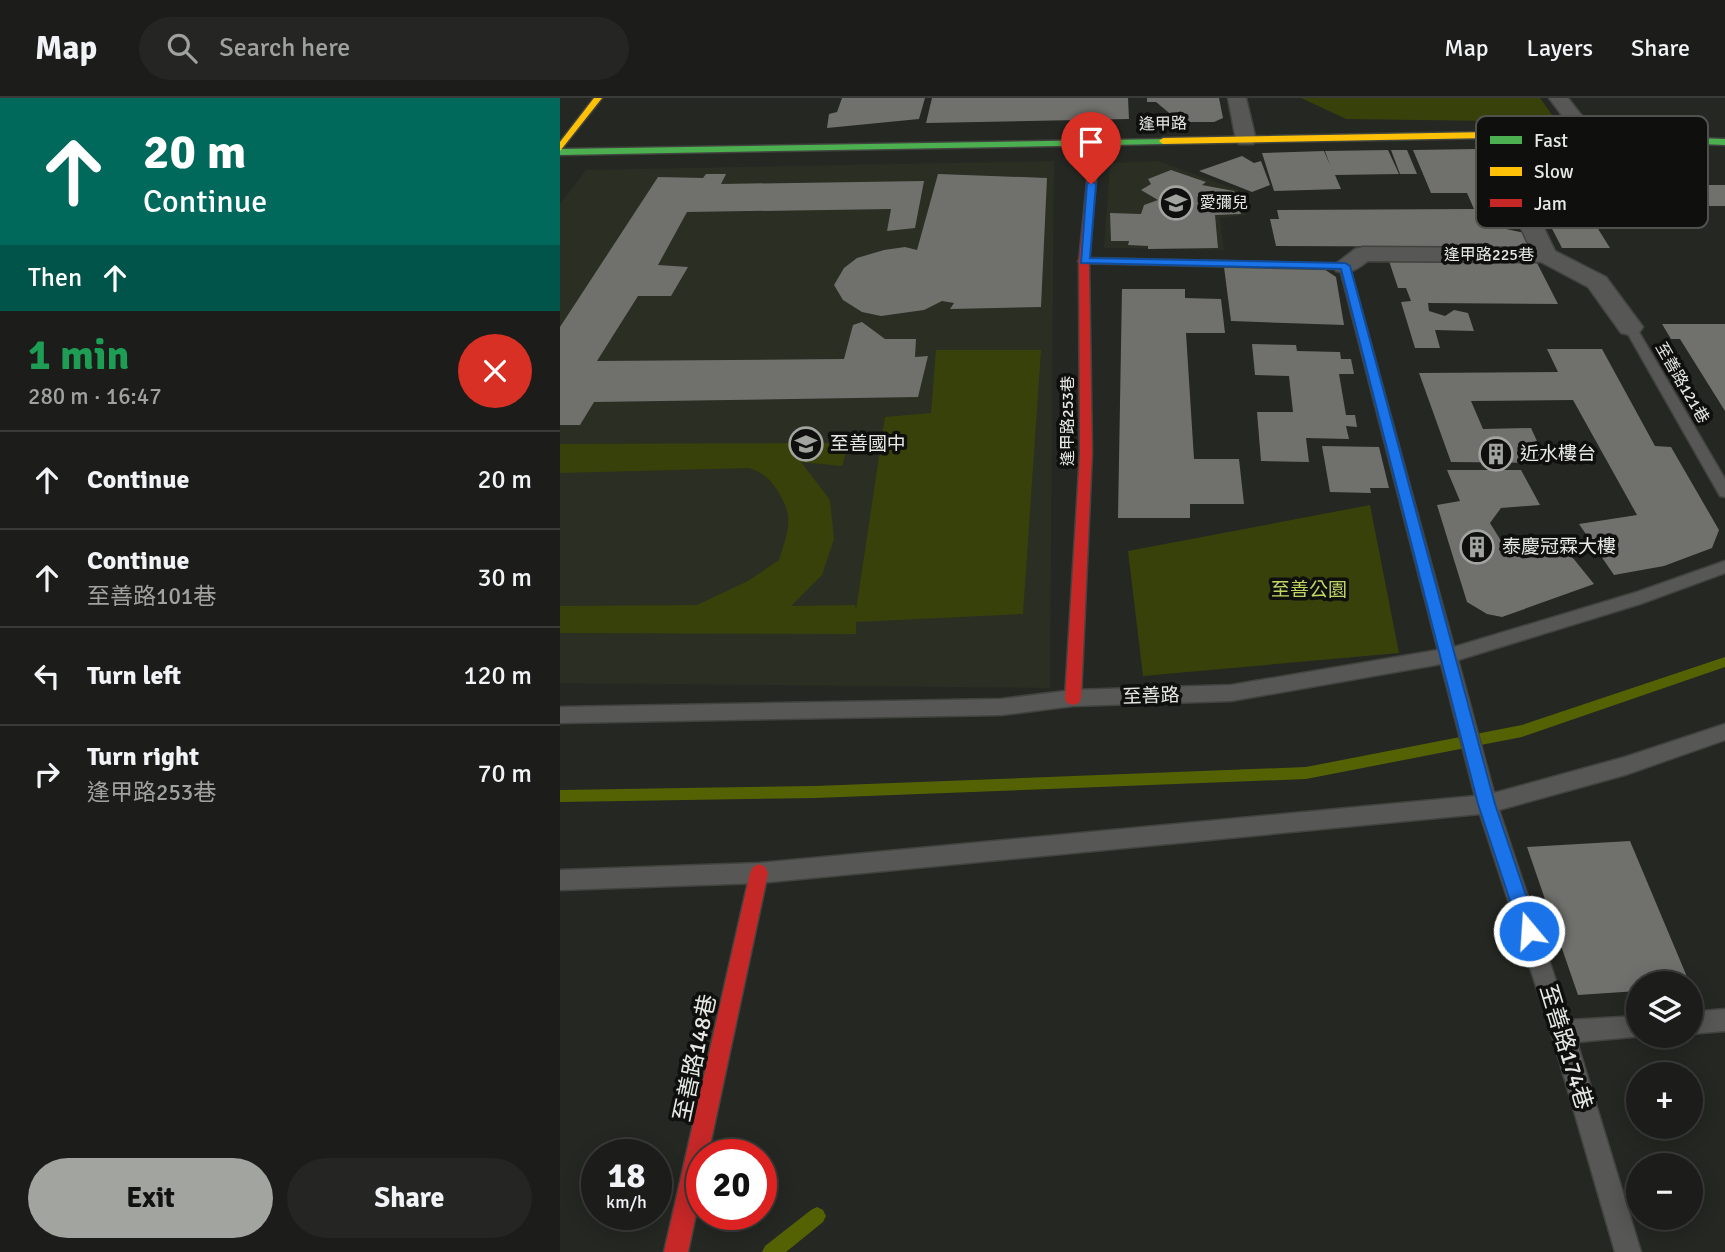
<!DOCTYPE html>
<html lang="en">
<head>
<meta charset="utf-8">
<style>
	body { margin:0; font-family:Signika,"Noto Sans TC",sans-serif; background:#252623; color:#f1f3f6; height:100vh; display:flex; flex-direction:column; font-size:26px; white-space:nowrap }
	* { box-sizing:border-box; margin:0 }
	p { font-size:23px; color:#a0a2a2 }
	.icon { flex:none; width:38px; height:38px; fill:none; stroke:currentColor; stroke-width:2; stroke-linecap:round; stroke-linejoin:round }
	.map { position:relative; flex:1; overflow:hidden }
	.sheet { display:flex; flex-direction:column; background:#1c1d1a; width:560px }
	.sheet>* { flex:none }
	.hud { background:#00695c; color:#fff; overflow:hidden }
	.controls { position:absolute; left:1066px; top:873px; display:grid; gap:14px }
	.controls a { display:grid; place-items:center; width:77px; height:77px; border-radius:50%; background:#1c1d1a; box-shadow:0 4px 18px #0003,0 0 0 2px #3a3b39; font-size:35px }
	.speed { position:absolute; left:21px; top:1041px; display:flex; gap:14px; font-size:35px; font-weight:700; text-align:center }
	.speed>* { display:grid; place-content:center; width:91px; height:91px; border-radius:50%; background:#1c1d1a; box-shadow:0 4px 18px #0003,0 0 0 2px #3a3b39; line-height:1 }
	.speed small { font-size:18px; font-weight:400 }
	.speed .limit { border:10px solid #d22; background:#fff; color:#111 }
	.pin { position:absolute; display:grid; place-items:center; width:60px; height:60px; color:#fff; margin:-72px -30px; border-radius:50% 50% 50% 0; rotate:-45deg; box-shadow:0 0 7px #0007 }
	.pin .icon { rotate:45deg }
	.me { position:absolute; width:77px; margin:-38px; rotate:342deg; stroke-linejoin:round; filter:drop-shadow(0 0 5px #0008) }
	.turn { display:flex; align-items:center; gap:24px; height:147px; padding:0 28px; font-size:32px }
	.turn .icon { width:91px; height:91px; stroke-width:2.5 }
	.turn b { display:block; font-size:49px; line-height:60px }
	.then { display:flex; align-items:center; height:66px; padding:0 28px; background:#0003; gap:14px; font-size:26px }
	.round { display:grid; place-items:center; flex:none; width:74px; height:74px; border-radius:37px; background:#252623 }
	.summary { display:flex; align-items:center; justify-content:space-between; height:119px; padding:0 28px }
	h1 { font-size:42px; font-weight:800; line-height:52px; color:#1e9e55 }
	.primary-button { display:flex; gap:14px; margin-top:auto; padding:14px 28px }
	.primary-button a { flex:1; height:80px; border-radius:42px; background:#a2a49f; color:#111; font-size:28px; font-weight:800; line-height:80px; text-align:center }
	.primary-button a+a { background:#252623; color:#f1f3f6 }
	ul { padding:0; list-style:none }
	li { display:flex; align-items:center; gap:21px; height:98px; padding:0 28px; border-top:2px solid #3a3b39 }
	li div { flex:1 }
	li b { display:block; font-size:26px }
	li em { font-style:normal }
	header { display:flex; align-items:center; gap:42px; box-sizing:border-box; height:98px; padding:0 35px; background:#1c1d1a; border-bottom:2px solid #3a3b39 }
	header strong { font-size:33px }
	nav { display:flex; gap:38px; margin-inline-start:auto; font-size:24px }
	.search { width:490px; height:63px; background:#252623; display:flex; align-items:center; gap:18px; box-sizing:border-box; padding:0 24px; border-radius:38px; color:#a0a2a2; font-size:26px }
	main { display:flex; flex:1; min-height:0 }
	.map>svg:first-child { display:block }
	.built { fill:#2b2e22 }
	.green { fill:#38410a }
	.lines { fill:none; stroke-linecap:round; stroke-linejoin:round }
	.stream { fill:#556204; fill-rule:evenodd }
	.building { fill:#70716d }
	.lane-casing { stroke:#41433f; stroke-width:3 }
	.street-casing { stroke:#41433f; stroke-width:3 }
	.fast-casing { stroke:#41433f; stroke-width:3 }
	.slow-casing { stroke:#41433f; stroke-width:3 }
	.jam-casing { stroke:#41433f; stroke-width:3 }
	.lane { fill:#575755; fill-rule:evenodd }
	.street { fill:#575755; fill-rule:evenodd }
	.fast { fill:#4caf50; fill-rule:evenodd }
	.slow { fill:#ffc107; fill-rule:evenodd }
	.jam { fill:#c62828; fill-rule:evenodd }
	.route { fill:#1a73e8; stroke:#114b97; stroke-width:2 }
	.labels { text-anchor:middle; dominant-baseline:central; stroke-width:7; stroke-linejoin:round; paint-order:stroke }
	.far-street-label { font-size:16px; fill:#e6e8e3; stroke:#0f100d }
	.far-poi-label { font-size:16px; fill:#e6e8e3; stroke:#0f100d; text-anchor:start }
	.poi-label { font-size:19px; fill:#e6e8e3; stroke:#0f100d; text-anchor:start }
	.park-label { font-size:19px; fill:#c1d764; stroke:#0f100d }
	.street-label { font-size:19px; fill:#e6e8e3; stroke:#0f100d }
	.near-street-label { font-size:23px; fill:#e6e8e3; stroke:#0f100d }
	.key { fill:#0f100d; stroke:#50514d; stroke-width:2 }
	.key-label { font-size:19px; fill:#e6e8e3 }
</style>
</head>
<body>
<header>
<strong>Map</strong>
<div class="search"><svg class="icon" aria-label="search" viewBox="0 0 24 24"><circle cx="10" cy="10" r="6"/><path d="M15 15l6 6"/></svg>Search here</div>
<nav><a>Map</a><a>Layers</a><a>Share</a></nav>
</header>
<main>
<section class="sheet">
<div class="hud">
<div class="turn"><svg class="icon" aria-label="ahead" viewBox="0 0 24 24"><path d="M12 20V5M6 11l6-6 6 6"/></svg><div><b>20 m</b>Continue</div></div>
<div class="then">Then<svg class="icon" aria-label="ahead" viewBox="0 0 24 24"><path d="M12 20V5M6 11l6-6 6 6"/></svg></div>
</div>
<div class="summary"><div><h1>1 min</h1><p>280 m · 16:47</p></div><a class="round" style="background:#d93025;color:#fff"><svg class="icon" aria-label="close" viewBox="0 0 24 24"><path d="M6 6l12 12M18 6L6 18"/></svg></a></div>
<ul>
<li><svg class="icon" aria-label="ahead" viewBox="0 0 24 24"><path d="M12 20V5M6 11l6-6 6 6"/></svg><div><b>Continue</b></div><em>20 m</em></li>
<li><svg class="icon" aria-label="ahead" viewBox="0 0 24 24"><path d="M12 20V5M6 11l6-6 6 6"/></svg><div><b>Continue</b><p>至善路101巷</p></div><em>30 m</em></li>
<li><svg class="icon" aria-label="left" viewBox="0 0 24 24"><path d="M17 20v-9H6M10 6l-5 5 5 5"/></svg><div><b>Turn left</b></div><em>120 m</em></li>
<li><svg class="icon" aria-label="right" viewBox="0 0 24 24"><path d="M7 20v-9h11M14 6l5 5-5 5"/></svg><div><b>Turn right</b><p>逢甲路253巷</p></div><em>70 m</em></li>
</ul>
<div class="primary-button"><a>Exit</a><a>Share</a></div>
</section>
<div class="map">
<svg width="1165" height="1154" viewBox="0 0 1165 1154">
	<rect width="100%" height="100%" fill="#252722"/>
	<g class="built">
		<polygon points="494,63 490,590 0,585 0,106 26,72"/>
		<polygon points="598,63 683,94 685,117 660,120 664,152 544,150 550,65"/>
	</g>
	<g class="green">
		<polygon points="741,0 980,0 997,24 786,21"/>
		<path d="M376,252h105l-18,264 -167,8v12l-296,-1v-27l137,-1 51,-24 31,-21c10,-32 16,-44 -4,-73 -8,-11 -13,-14 -26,-19l-189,5v-29l289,-1 -7,23 -41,-4 29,38 4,39 -12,36 -31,31 64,-1 1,5 29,-193 46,-4z"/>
		<polygon points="810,407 839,555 583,578 568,453"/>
	</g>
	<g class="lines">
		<g class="stream">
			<polygon points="1165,559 1165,569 962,639 746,681 255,700 0,704 0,692 255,688 746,669 962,627"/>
			<polygon points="257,1109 263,1112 266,1118 263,1124 226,1154 202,1154 205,1148 251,1112"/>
		</g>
	</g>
	<g class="building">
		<polygon points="282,0 365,0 359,21 267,30 269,16 277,14"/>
		<polygon points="372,0 568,0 569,21 366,25"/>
		<polygon points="587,0 659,0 663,20 654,24 620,24 596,4 587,4"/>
		<polygon points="916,51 945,109 933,108 946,131 965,135 969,147 966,149 716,148 710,121 719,121 717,112 914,111 907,95 871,95 853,52"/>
		<polygon points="828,52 839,76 775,77 781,91 714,93 702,55 764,53 770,67 765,53"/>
		<polygon points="831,52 847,52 857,76 840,76"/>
		<polygon points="949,53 1017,54 1047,102 1020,102 1050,150 1002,150 984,115 995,115 973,81 963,80"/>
		<polygon points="682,58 694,65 701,63 710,87 692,94 639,73"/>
		<polygon points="611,72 646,84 642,87 674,93 681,116 655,117 658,150 588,151 588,148 568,147 569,143 551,143 550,115 581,116 584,107 598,102 581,92 591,86 588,81"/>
		<polygon points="146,76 166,76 161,86 364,83 355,130 327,133 331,111 127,114 98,167 128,169 111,198 78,198 37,263 284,261 293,227 302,224 325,241 356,241 355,259 368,258 358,299 34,304 20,327 0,327 0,229 98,79 143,80"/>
		<polygon points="378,76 487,80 481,209 390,211 394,205 382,203 364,212 321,218 302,214 283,202 274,187 284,170 297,160 324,152 345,149 357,152"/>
		<polygon points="1131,87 1165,87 1165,108 1147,108"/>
		<polygon points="829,163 977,165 998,206 868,205 869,213 885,218 894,212 908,215 914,233 875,232 880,250 855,250 841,204 851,203 846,190 838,190"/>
		<polygon points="664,169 764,171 776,179 784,227 671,223"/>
		<polygon points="562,191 625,191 625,200 661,201 665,235 626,235 634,361 679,361 684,406 630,406 630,420 558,420"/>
		<polygon points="1102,226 1165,226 1165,313 1120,241 1111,241"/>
		<polygon points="692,246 736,247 737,253 780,254 781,261 791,261 794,276 779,276 786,317 795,317 797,329 786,328 789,341 746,340 749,364 701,363 697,314 733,314 729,278 695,277"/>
		<polygon points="987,251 1042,251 1095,348 1111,349 1159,432 1152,450 1104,468 1054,477 1019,426 1077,417 1013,302 911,303 923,331 971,330 987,365 891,364 859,275 998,274"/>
		<polygon points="762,348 819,349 829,390 810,390 811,395 770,394"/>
		<polygon points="887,372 961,372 980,407 941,410 930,425 948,454 1000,444 1034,486 942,519 927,516 907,504 877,407 900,403"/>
		<polygon points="1070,743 1130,886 1078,886 1078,893 1018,897 967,749"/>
	</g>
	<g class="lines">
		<defs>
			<g id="lane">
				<polygon points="524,160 789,166 894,549 1077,494 1165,463 1165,475 1080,506 898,562 934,695 1065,659 1165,626 1165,642 1065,677 939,712 1009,922 1078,918 1078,938 1084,938 1017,944 1081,1154 1055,1154 991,934 920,716 199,785 0,792 0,772 199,765 915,698 881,566 671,603 513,608 441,617 0,625 0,609 441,601 513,592 671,587 878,552 780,171 520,165 518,163"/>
				<polygon points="1070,225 1076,229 1165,381 1165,399 1160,398 1064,229"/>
				<polygon points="1165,911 1165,933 1130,936 1130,914"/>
			</g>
			<g id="street">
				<polygon points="668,0 686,0 696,42 693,46 679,46 676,42"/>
				<polygon points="989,0 1008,0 1039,40 1036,44 1022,44"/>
				<path d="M929,31l7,2 3,4 56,116 51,26 37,50 -4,6 -9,2 -9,-2 -33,-46 -47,-25 -173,-1c-11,8 -18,14 -32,10l-3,-5 22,-17 8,-2 167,1 -51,-113 3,-4z"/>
			</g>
			<g id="fast">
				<polygon points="1072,38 1165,41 1165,47 1069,43 1069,39"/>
				<polygon points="606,41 607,43 603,46 0,57 0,51"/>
			</g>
			<g id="slow">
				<polygon points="34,0 42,0 0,53 0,44"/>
				<polygon points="929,34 1072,38 1076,41 1072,44 929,40 603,46 599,43 603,40"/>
			</g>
			<g id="jam">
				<polygon points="535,43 539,46 529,163 532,355 521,600 519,605 513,607 507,605 505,600 520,355 519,163 531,46"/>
				<polygon points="199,766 205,769 208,775 148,1057 142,1057 142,1088 128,1154 104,1154 190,775 193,769"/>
			</g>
		</defs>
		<use href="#lane" class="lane-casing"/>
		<use href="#street" class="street-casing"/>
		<use href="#fast" class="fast-casing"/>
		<use href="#slow" class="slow-casing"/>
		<use href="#jam" class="jam-casing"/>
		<use href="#lane" class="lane"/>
		<use href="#street" class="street"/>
		<use href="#fast" class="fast"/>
		<use href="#slow" class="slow"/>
		<use href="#jam" class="jam"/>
	</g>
	<polygon class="route" points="531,83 536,86 530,160 785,165 790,168 935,706 978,833 975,839 969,842 962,839 918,706 781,171 521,165 527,86"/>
	<defs>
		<symbol id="school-ring" viewBox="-11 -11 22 22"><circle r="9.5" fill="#0f100d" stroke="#a2a49f" stroke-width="1.5"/><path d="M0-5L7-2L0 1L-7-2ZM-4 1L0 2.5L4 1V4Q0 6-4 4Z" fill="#a2a49f"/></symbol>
		<symbol id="building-ring" viewBox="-11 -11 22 22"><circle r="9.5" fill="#0f100d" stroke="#a2a49f" stroke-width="1.5"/><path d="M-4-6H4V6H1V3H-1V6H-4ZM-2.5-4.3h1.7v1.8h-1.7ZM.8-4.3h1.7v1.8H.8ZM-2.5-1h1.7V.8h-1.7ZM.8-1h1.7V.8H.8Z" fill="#a2a49f"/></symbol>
	</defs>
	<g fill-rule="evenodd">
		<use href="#school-ring" x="597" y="86" width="38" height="38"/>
		<use href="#school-ring" x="227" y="327" width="38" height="38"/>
		<use href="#building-ring" x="917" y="337" width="38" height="38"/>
		<use href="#building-ring" x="898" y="430" width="38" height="38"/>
	</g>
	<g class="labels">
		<g class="far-street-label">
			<text transform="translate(603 26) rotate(-1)">逢甲路</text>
			<text x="929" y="157">逢甲路225巷</text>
			<text transform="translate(1122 285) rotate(60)">至善路121巷</text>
			<text transform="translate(508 323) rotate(-90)">逢甲路253巷</text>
		</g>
		<g class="far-poi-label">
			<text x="640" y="105">愛彌兒</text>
		</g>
		<g class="poi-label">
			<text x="270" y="346">至善國中</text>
			<text x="960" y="356">近水樓台</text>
			<text x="942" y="449">泰慶冠霖大樓</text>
		</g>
		<g class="park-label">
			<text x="749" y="492">至善公園</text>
		</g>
		<g class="street-label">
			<text transform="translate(591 598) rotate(-2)">至善路</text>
		</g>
		<g class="near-street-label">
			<text transform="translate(1006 949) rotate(73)">至善路174巷</text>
			<text transform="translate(135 960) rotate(-78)">至善路148巷</text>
		</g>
	</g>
	<rect x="916" y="18" width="232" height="112" rx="10" class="key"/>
	<rect x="930" y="38" width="32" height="8" fill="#4caf50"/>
	<rect x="930" y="69" width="32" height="9" fill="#ffc107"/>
	<rect x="930" y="101" width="32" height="8" fill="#c62828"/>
	<g class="key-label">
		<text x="974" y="49">Fast</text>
		<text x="974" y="80">Slow</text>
		<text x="974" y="112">Jam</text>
	</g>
</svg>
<div class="controls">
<a><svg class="icon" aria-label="layers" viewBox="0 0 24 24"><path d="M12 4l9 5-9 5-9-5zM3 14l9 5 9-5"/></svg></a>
<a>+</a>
<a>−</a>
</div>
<div class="speed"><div>18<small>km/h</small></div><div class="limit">20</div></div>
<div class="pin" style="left:531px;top:86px;background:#d93025"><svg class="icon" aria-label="arrive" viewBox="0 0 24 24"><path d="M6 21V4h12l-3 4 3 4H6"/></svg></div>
<svg class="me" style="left:969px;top:833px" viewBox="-20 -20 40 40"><circle r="17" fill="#1a73e8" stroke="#fff" stroke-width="3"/><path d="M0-11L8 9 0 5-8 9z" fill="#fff"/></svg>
</div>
</main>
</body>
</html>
